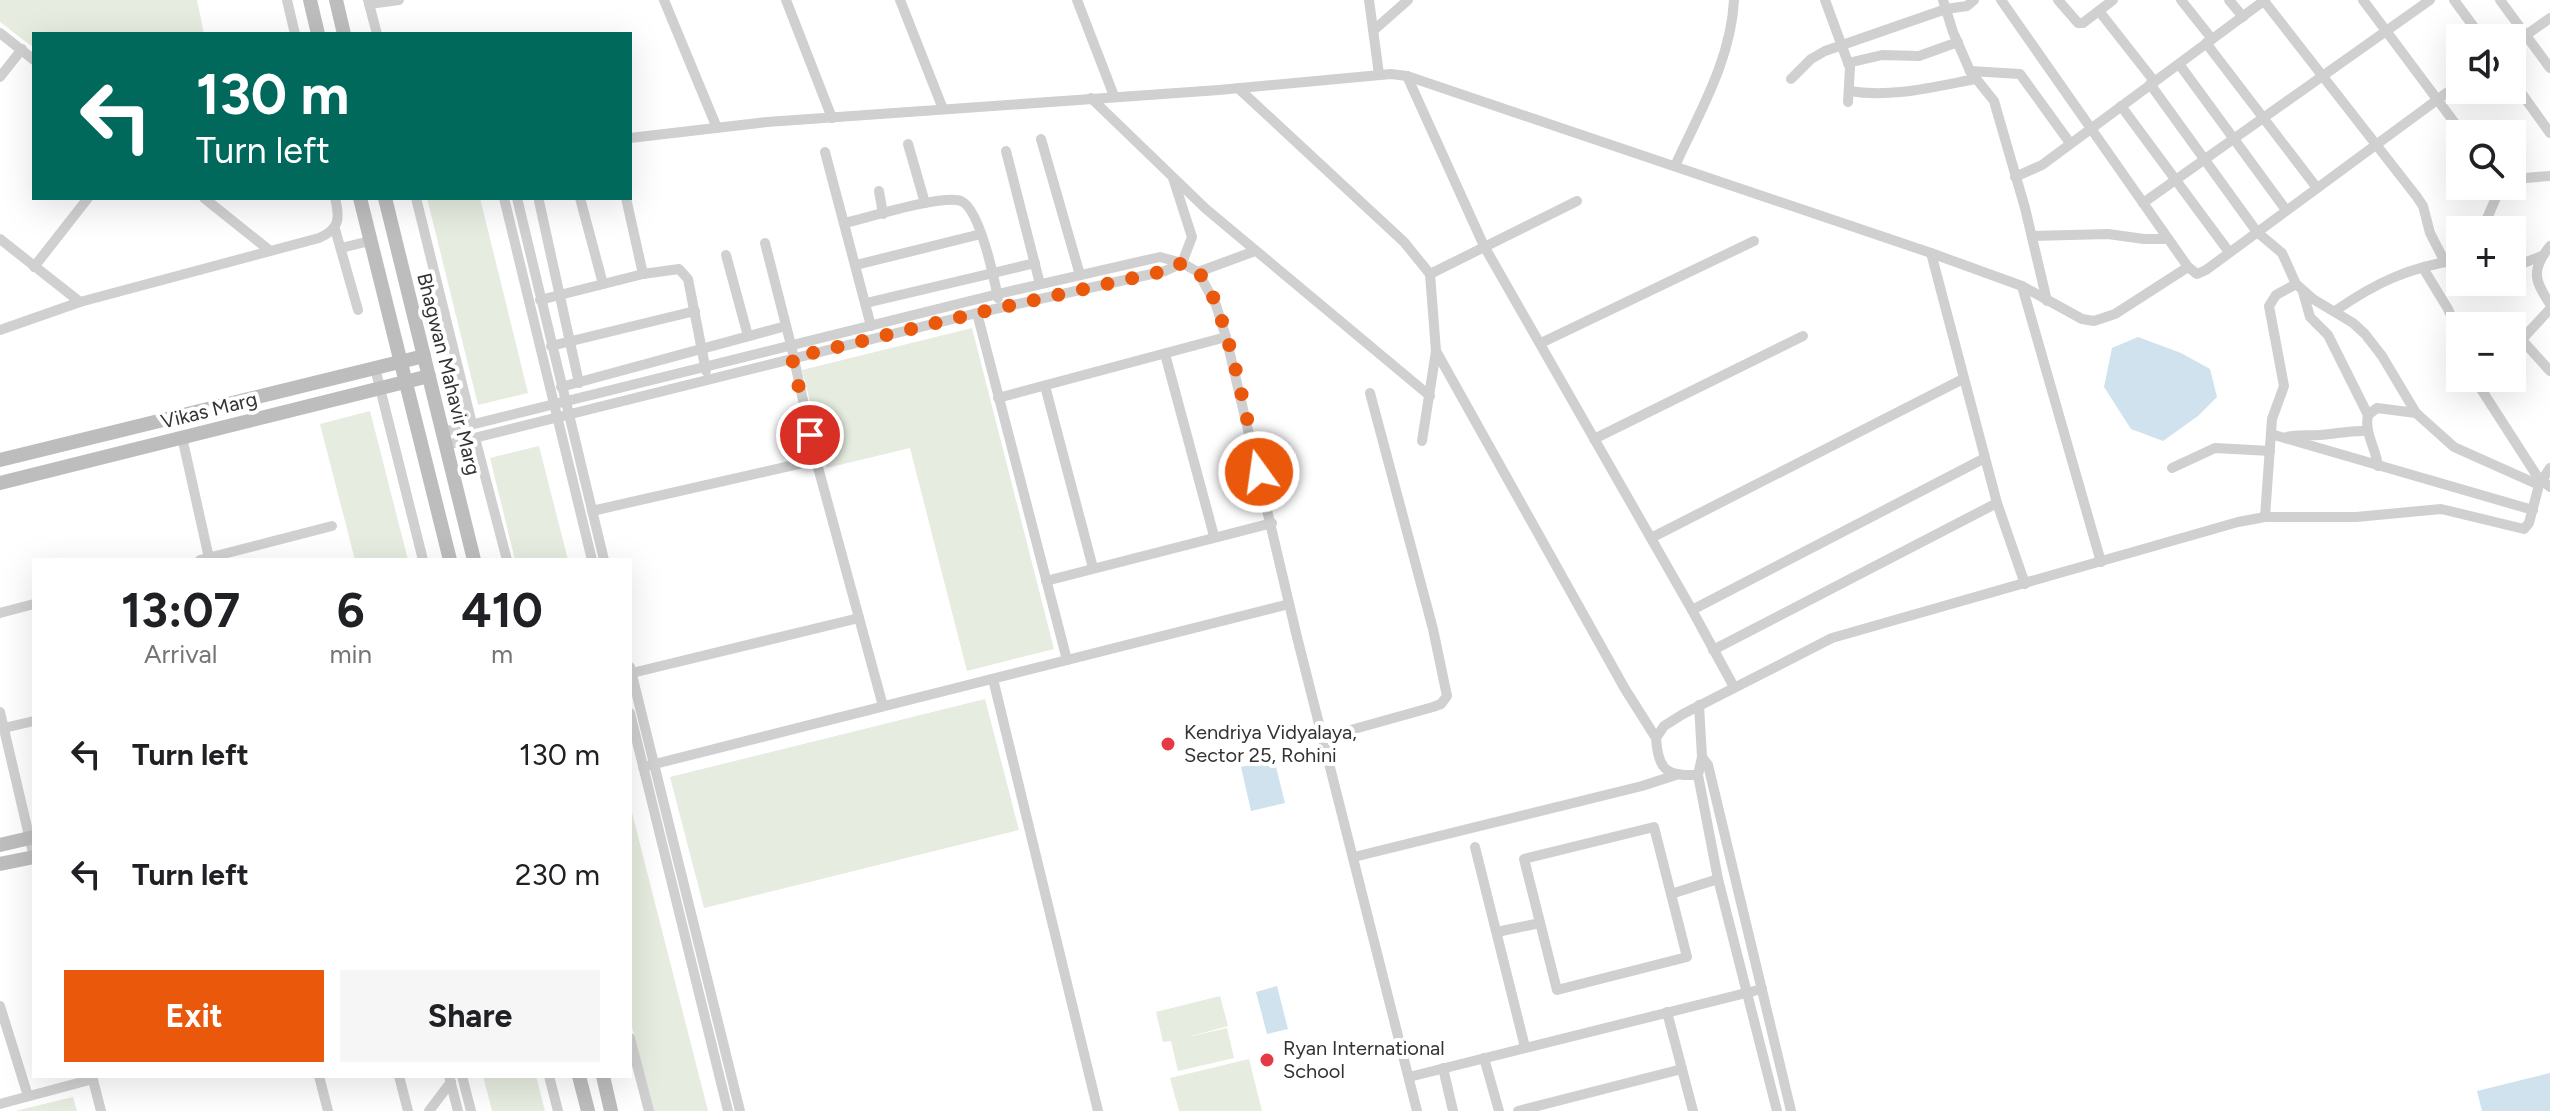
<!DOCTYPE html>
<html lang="en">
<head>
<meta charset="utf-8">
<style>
	body { margin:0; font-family:Figtree,sans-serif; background:#f6f6f6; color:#202124; height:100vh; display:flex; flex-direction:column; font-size:30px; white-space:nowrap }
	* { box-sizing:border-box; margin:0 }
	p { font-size:26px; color:#757577 }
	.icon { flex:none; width:44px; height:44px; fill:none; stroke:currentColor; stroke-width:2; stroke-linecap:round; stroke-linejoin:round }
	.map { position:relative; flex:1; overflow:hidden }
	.details { position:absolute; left:32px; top:558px; width:600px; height:520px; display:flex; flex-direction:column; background:#fff; border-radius:0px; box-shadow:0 8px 32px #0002 }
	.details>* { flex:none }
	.top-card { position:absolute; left:32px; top:32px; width:600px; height:168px; border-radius:0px; box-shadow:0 8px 32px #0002; background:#00695c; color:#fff; overflow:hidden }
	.tools { position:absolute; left:2446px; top:24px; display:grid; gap:16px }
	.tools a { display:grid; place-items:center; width:80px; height:80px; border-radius:0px; background:#fff; box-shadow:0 8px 32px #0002; font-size:40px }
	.pin { position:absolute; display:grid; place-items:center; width:68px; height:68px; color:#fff; margin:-34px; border:4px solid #fff; border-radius:50%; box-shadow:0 2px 8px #0007 }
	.me { position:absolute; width:88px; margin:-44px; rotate:346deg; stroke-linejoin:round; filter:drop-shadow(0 0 6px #0008) }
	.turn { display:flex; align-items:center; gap:28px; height:168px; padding:0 32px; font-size:36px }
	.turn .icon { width:104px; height:104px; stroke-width:2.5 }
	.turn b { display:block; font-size:56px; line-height:68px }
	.eta { display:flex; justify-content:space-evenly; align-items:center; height:136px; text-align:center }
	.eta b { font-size:48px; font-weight:700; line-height:56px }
	.primary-button { display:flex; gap:16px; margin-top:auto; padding:16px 32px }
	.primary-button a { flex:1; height:92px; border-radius:0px; background:#ea580c; color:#fff; font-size:32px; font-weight:700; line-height:92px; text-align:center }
	.primary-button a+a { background:#f6f6f6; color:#202124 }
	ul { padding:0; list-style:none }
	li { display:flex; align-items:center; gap:24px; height:120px; padding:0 32px }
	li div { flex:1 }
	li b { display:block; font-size:30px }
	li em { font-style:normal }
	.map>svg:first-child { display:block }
	.green { fill:#e6ecdf }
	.water { fill:#cfe2ee }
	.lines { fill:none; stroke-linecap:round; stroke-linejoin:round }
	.street { stroke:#d0d0d0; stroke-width:10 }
	.secondary { stroke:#bdbdbd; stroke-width:14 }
	.route { stroke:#ea580c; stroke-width:14; stroke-dasharray:0 25.2 }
	.poi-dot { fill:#e63946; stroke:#fff; stroke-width:3 }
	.labels { text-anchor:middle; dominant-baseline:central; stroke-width:8; stroke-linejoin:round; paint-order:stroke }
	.street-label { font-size:20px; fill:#333; stroke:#fff }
	.poi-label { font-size:20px; fill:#333; stroke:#fff; text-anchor:start }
</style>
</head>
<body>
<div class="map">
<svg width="2550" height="1111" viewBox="0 0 2550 1111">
	<rect width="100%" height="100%" fill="#fff"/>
	<g class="green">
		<polygon points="0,0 197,0 204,34 34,34 34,48 0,22"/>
		<polygon points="427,198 480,198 528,393 478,405"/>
		<polygon points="972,328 1054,649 967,671 910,448 827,468 802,370"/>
		<polygon points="370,411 408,560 355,560 320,424"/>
		<polygon points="539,446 568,560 515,560 490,458"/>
		<polygon points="985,699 1019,830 704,908 670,777"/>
		<polygon points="630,805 708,1111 653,1111 630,1019"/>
		<polygon points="1220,996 1228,1026 1184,1038 1227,1028 1234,1058 1178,1071 1171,1041 1163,1042 1156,1012"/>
		<polygon points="1249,1059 1262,1111 1179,1111 1170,1078"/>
		<polygon points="483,1076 536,1076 545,1111 492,1111"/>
		<polygon points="73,1097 77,1111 15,1111"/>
	</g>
	<g class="water">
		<polygon points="2138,337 2181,353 2210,369 2217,397 2198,416 2163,441 2131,429 2104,387 2112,348"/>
		<polygon points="1274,759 1285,803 1251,811 1241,767"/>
		<polygon points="1277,986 1288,1029 1267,1034 1256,992"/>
		<polygon points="2550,1073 2550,1111 2482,1111 2477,1091"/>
	</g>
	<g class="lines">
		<g class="street">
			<polyline points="287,0 295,34"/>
			<polyline points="368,0 377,34"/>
			<polyline points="664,0 717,128"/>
			<polyline points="786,0 832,118"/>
			<polyline points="900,0 943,109"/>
			<polyline points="1077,0 1114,96"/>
			<polyline points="1369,0 1379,74"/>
			<polyline points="1825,0 1850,68 1848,102"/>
			<polyline points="1943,0 1953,32 1970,71 1994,101 2025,208 2047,301"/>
			<polyline points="2001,0 2188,267 2197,274 2206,270 2460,83"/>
			<polyline points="2058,0 2078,23 2083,23 2113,0"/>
			<polyline points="2181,0 2212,39"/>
			<polyline points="2229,0 2243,17"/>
			<polyline points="2363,0 2463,134"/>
			<polyline points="2454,0 2482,38"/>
			<polyline points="2500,0 2550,68"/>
			<polyline points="2264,1 2417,197 2423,206 2430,233 2445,262"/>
			<polyline points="369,4 399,0"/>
			<polyline points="2099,11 2154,81"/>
			<polyline points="1374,30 1408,0"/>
			<polyline points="0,33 34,60"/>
			<polyline points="2206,43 2317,188"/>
			<polyline points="2512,45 2550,18"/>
			<polyline points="1848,63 1882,55 1919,56 1958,42"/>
			<polyline points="2179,64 2286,210"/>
			<polyline points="1970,71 2020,74 2070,143"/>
			<polyline points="1407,76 1484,246 1692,610 1734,687"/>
			<polyline points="0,77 22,49"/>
			<polyline points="1791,79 1811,59 1825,51 1946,9 1967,6 1974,0"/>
			<polyline points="2512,80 2550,133"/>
			<polyline points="2150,84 2257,232 2282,253 2296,284 2313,299 2353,323 2365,334 2382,356 2416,413 2454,447 2539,485"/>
			<polyline points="1238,88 1404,242 1430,274 1436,351 1422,441"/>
			<path d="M1849,91c42,7 84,-4 126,-12"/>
			<polyline points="1091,98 1206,209 1430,396"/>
			<polyline points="2121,106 2229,252"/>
			<polyline points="630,138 767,122 1219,90 1391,74 1407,76 1931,253 2022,286 2082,319 2094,321 2115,314 2188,267"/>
			<polyline points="1041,139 1080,275"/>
			<polyline points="908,144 925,203"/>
			<polyline points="1006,151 1040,284"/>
			<polyline points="825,152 871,326"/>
			<path d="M1675,166c24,-53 56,-106 59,-166"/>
			<polyline points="2015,177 2042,165 2265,0"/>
			<polyline points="2512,179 2550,176"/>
			<polyline points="879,191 883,214"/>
			<polyline points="204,198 269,250"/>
			<polyline points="416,198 472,424"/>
			<polyline points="504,198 592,560"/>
			<polyline points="517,198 604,560"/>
			<polyline points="580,198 603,284"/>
			<polyline points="626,198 643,274"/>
			<polyline points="539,201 579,383"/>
			<polyline points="2143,203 2430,0"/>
			<path d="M845,223c22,-5 98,-29 116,-22 19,8 33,77 37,97"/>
			<polyline points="335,229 358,310"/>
			<polyline points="2482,230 2501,186"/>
			<polyline points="2032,236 2108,234 2144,239 2168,239"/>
			<polyline points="0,239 80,302"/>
			<polyline points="765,243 791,345 816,460 883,706"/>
			<path d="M2550,246c-19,24 -16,34 0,58"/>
			<polyline points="341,248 370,241"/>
			<polyline points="1931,253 1997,503 2025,584"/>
			<polyline points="726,255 748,336"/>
			<polyline points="856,265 981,234"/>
			<polyline points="34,267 88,198"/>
			<polyline points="2513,267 2542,256"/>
			<polyline points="2423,268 2448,309 2460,336"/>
			<polyline points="1198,272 1255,251"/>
			<polyline points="1430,274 1577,201"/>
			<polyline points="2022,286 2101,562"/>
			<polyline points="2303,292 2310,317 2328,335 2368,415"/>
			<polyline points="540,300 643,274 679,269 688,279 706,371"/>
			<polyline points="866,303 1035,263"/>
			<path d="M2335,311c40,-28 76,-45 125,-51"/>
			<polyline points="977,313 1067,660"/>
			<path d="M0,330l80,-28 239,-64c21,-9 21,-20 16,-40"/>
			<polyline points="2522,340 2550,371"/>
			<polyline points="1541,343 1754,241"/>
			<polyline points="551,346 695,311"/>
			<polyline points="2512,346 2525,336 2550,309"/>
			<polyline points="1436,351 1625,689 1656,738"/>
			<polyline points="1165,354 1214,536"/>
			<polyline points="375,368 423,560"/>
			<polyline points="2476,378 2481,389 2537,476 2550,487"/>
			<polyline points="1045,386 1093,568"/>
			<polyline points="561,387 786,326"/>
			<polyline points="998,398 1226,337"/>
			<polyline points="442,432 998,294 1160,257 1182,263 1198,272 1216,305 1226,337 1297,637 1417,1111"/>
			<polyline points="2271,434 2533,510"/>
			<polyline points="182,437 209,558"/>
			<path d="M2287,437c11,-3 21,-1 33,-2 16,-1 30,-5 46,-4"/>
			<polyline points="475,438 507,560"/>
			<polyline points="1594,439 1803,336"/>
			<polyline points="446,445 977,313 1165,271 1182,263 1192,237 1173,178"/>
			<path d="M2378,466c-2,-18 -14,-33 -10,-51l9,-7 39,5"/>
			<polyline points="2172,468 2215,448 2270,451"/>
			<polyline points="592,511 816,460"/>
			<polyline points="2265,517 2272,419 2284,386 2269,306 2276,295 2296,284"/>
			<polyline points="1651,538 1963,379"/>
			<polyline points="200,560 332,526"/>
			<polyline points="1046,581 1272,523"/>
			<polyline points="1692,610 1985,458"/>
			<polyline points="0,613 34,604"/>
			<polyline points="1713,650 1997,503"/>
			<polyline points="630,667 740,1111"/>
			<polyline points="632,673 859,618"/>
			<polyline points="993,679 1098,1111"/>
			<polyline points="1699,705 1702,757 1698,775 1718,879 1777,1111"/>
			<polyline points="0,712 34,857"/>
			<polyline points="630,713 728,1111"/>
			<polyline points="4,728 34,721"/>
			<polyline points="1322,738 1433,707 1441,704 1447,696 1433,629 1370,393"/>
			<polyline points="1702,757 1708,765 1791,1111"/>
			<polyline points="643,767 1289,604"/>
			<path d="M1698,775c-31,1 -40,-4 -42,-37l8,-12 19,-12 149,-76 406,-116 27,-5h91l85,-8 83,20 5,-6 10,-38 11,-17"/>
			<polygon points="1654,827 1687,957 1557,990 1524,859"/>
			<polyline points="1475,847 1525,1047"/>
			<polyline points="1354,857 1642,786 1676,775"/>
			<polyline points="1671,894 1718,879"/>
			<polyline points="1497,932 1540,923"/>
			<polyline points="0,1006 28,1096"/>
			<polyline points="1667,1012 1693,1111"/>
			<polyline points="630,1038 649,1111"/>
			<polyline points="1484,1058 1499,1111"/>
			<polyline points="1443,1068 1453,1111"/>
			<polyline points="92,1076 101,1111"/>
			<polyline points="319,1076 328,1111"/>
			<polyline points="399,1076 408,1111"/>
			<polyline points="449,1076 458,1111"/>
			<polyline points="462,1076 471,1111"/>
			<polyline points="549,1076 558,1111"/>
			<polyline points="1409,1077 1762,989"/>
			<polyline points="0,1104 93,1079"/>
			<polyline points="429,1111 451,1082"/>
			<polyline points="1518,1111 1682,1069"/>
		</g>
		<g class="secondary">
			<polyline points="310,0 318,34"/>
			<polyline points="336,0 344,34"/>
			<polyline points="360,198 450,560"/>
			<polyline points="385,198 474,560"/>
			<polyline points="0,460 424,356"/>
			<polyline points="0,483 429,376"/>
			<polyline points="0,845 34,837"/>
			<polyline points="0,864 34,857"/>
			<polyline points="579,1076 588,1111"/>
			<polyline points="603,1076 611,1111"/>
		</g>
	</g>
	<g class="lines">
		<path class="route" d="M810,435l-18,-77 185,-45 188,-42 17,-8c6,2 12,5 16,9 28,28 50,157 61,200"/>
	</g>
	<g class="poi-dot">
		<circle cx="1168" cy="744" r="8"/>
		<circle cx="1267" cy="1060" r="8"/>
	</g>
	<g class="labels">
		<g class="street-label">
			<text transform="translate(449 374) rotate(76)">Bhagwan Mahavir Marg</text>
			<text transform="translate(209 410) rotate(-14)">Vikas Marg</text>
		</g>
		<g class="poi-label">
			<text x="1184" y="732">Kendriya Vidyalaya,<tspan x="1184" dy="23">Sector 25, Rohini</tspan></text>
			<text x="1283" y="1048">Ryan International<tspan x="1283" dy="23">School</tspan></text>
		</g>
	</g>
</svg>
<div class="tools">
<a><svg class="icon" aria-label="sound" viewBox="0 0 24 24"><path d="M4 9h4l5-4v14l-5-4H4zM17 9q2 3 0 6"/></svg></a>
<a><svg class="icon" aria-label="search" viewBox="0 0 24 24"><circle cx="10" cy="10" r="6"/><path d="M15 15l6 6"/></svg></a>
<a>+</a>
<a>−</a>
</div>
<div class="pin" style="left:810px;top:435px;background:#d93025"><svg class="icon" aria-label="arrive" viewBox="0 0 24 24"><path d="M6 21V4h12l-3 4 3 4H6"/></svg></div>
<svg class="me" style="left:1259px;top:472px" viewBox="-20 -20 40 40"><circle r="17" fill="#ea580c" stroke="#fff" stroke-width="3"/><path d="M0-11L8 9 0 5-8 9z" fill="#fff"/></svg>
<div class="top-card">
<div class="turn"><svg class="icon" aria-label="left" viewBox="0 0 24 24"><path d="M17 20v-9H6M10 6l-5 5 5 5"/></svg><div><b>130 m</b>Turn left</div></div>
</div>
<section class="details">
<div class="eta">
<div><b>13:07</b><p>Arrival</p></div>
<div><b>6</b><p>min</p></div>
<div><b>410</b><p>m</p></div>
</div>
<ul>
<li><svg class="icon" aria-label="left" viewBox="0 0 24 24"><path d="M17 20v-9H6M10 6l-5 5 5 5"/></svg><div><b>Turn left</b></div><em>130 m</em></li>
<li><svg class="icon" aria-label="left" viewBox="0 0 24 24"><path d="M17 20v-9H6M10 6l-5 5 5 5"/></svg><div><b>Turn left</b></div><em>230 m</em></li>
</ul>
<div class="primary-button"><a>Exit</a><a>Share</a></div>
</section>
</div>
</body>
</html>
